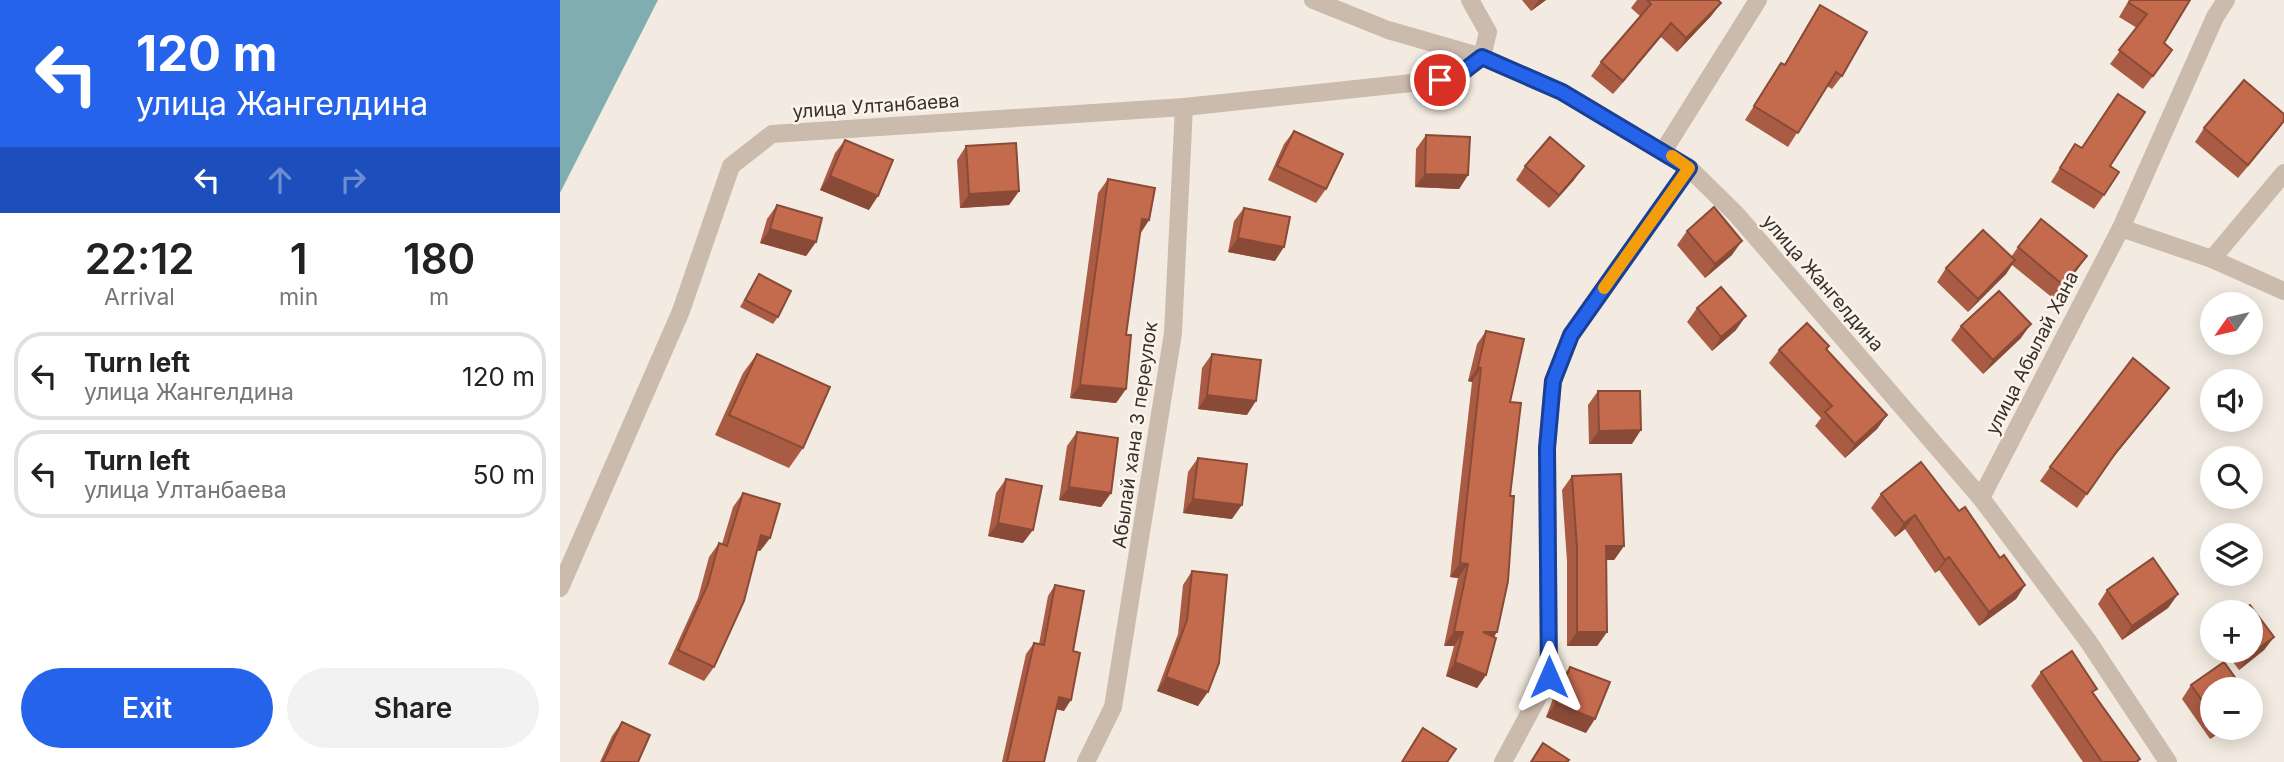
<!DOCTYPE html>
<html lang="en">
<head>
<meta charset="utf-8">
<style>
	body { margin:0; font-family:Inter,sans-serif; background:#f2f2f2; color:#222; height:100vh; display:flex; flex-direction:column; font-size:26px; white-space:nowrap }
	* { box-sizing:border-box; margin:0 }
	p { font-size:23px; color:#767676 }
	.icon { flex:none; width:38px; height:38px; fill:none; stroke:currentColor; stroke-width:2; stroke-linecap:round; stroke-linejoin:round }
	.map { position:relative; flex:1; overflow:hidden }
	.sheet { display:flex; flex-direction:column; background:#fff; width:560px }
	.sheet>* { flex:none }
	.guide { background:#2563eb; color:#fff; overflow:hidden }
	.needle { width:46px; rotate:236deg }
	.fabs { position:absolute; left:1640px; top:292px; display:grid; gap:14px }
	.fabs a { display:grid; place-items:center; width:63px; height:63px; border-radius:50%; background:#fff; box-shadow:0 4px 18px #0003; font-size:35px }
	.pin { position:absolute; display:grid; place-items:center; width:60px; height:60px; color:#fff; margin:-30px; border:4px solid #fff; border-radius:50%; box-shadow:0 2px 7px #0007 }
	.me { position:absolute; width:77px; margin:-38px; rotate:0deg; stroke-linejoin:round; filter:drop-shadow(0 0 5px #0008) }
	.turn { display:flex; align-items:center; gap:24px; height:147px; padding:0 21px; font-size:32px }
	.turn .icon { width:91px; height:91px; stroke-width:2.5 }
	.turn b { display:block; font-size:49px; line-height:60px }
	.lanes { display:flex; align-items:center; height:66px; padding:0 21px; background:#0003; justify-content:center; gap:35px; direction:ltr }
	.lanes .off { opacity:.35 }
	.eta { display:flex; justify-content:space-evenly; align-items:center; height:119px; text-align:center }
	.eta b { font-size:42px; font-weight:600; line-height:49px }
	.button { display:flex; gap:14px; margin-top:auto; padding:14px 21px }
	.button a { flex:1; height:80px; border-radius:42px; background:#2563eb; color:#fff; font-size:28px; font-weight:600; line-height:80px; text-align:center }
	.button a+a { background:#f2f2f2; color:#222 }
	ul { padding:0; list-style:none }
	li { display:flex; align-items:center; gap:21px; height:88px; margin:0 14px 10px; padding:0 7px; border:4px solid #e0e0e0; border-radius:28px }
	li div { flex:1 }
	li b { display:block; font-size:26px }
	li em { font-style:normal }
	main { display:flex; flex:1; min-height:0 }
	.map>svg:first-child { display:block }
	.water { fill:#80aeb0 }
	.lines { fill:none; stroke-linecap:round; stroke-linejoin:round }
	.service { stroke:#cbbbac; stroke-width:18 }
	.minor { stroke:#cbbbac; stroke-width:18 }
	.tertiary { stroke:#cbbbac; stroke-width:18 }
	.wall { fill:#a95c43 }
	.shaded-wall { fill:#894b37 }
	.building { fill:#c46b4e; stroke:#894b37; stroke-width:2 }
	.route-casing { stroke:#184099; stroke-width:18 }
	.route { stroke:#2563eb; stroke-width:12 }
	.slow { stroke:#f59e0b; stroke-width:12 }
	.labels { text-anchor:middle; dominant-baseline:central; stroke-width:5; stroke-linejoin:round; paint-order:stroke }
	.street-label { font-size:19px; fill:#3a302b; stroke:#faf4ed }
</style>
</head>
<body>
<main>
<section class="sheet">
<div class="guide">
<div class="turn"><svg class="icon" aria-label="left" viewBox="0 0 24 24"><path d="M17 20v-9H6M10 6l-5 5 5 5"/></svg><div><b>120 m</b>улица Жангелдина</div></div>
<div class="lanes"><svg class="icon" aria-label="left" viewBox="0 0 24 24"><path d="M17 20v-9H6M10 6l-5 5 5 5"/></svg><svg class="icon off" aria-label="ahead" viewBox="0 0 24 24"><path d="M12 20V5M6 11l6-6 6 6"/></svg><svg class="icon off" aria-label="right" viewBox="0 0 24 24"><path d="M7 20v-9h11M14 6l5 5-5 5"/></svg></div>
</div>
<div class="eta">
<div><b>22:12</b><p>Arrival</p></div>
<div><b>1</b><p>min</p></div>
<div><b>180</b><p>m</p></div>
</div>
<ul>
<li><svg class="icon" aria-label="left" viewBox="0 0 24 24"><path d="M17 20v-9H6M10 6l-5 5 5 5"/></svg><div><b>Turn left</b><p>улица Жангелдина</p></div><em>120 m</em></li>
<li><svg class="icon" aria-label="left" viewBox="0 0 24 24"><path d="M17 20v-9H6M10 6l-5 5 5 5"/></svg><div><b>Turn left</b><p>улица Ултанбаева</p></div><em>50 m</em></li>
</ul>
<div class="button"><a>Exit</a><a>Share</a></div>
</section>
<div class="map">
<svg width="1724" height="762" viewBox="0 0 1724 762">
	<rect width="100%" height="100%" fill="#f3ebe1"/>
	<polygon class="water" points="0,0 98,0 0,193"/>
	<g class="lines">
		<polyline class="service" points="910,0 928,32 922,57"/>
		<g class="minor">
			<polyline points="1104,150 1198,0"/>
			<polyline points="1561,228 1652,259 1724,173"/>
			<polyline points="1652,259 1724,291"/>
			<polyline points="1421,498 1561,228 1655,17 1666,0"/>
			<polyline points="0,588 121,311 171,166 212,134 624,107 880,80 901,73 922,57"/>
			<polyline points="526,762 553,707 613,333 624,107"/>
			<polyline points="943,762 989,677 987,448 993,381 1011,335 1129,168"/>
		</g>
		<polyline class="tertiary" points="753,0 828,30 922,57 1002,92 1129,168 1176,214 1421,498 1528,641 1608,762"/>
	</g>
	<g class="wall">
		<polygon points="962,0 986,0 971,11"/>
		<polygon points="1077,0 1158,0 1161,3 1151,16 1117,52 1101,37 1053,94 1031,76 1041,62 1080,16 1071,8"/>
		<polygon points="1569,0 1630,0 1604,43 1603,63 1583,89 1550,64 1577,28 1559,17"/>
		<polygon points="1260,5 1282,76 1272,89 1267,86 1228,147 1185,120 1221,63 1224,65 1251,19"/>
		<polygon points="1724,121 1678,178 1635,142 1644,128"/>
		<polygon points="734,131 766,189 756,203 708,180 724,144"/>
		<polygon points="866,135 908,175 899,189 855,187 856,149"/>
		<polygon points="285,140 309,210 260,190 275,153"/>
		<polygon points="1515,144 1550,166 1544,195 1534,209 1491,182"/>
		<polygon points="406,146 459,191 449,205 400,208 397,160"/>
		<polygon points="965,166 1014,180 989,208 956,180"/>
		<polygon points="548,179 589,220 580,234 566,335 566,389 556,403 510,398 538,193"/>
		<polygon points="217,205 256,242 246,256 200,243 207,219"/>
		<polygon points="684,208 715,261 668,252 674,221"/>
		<polygon points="1127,231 1172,255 1145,278 1117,245"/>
		<polygon points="1458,247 1527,256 1517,270 1494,299 1452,265 1446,274 1408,312 1377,282 1386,268 1451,257"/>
		<polygon points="199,274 218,317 213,324 180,307"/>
		<polygon points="1137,308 1176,330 1152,351 1127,322"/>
		<polygon points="1401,326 1461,338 1423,374 1391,340"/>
		<polygon points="926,331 950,402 950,496 937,632 934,637 926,675 917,688 886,676 894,646 884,646 898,578 890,577 912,382 908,381 917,344"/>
		<polygon points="1269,346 1267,350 1327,415 1317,429 1285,458 1255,426 1261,418 1209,363 1219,350"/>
		<polygon points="197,354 243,448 229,468 155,435 183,373"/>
		<polygon points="652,354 687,415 638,409 642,368"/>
		<polygon points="1038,391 1072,444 1029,444 1028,405"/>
		<polygon points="1599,401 1547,465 1517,508 1480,481 1490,467"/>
		<polygon points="517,432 551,493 541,507 499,500 507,446"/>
		<polygon points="638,458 672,519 623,513 628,472"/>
		<polygon points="1012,476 1064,546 1054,560 1046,560 1047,632 1037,646 1007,646 1007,561 1002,490"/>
		<polygon points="446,479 463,543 428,536 436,493"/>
		<polygon points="183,493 210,538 200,551 197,550 154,667 144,681 108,664 138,598 149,557 159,543 162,544 173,507"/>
		<polygon points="1321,494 1399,511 1440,558 1465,585 1456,599 1419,626 1379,570 1375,573 1345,529 1335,537 1311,508"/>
		<polygon points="632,571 638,706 597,691 618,634 623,585"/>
		<polygon points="495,585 513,651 504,711 496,709 484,762 442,762 466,654 474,643 479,644 488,596"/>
		<polygon points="1547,590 1618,594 1608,608 1562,640 1538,604"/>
		<polygon points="1714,637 1704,650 1679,670 1665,651 1690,651"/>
		<polygon points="1010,667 1026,733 986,717 1000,680"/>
		<polygon points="1481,672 1534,693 1580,759 1578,762 1523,762 1471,686"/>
		<polygon points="1631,685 1652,690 1652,728 1666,728 1650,739 1622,699"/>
		<polygon points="62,722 78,762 40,762 52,736"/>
	</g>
	<g class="shaded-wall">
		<polygon points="979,0 986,0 971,11"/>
		<polygon points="1161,3 1151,16 1117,52 1126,38"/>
		<polygon points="1111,23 1101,37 1053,94 1063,81"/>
		<polygon points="1724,121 1718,130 1678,178 1688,165"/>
		<polygon points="1024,166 1014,180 989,208 999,195"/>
		<polygon points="865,174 908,175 899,189 855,187"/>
		<polygon points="270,176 318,196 309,210 260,190"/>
		<polygon points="459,191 449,205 400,208 409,194"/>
		<polygon points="582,219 589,220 580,234"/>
		<polygon points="210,229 256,242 246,256 200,243"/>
		<polygon points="678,238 724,247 715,261 668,252"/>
		<polygon points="1182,241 1172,255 1145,278 1155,264"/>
		<polygon points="1527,256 1517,270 1494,299 1503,285"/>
		<polygon points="1455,260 1446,274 1408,312 1418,299"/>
		<polygon points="1186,316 1176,330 1152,351 1161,337"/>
		<polygon points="1471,324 1461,338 1423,374 1433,360"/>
		<polygon points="918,367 921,368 912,382 908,381"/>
		<polygon points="520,385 566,389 556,403 510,398"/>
		<polygon points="1609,388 1599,401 1547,465 1557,451"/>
		<polygon points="647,395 696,401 687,415 638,409"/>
		<polygon points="1327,415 1317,429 1285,458 1295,444"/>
		<polygon points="1081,430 1072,444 1029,444 1039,431"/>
		<polygon points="509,487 551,493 541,507 499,500"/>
		<polygon points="633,499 682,505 672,519 623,513"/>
		<polygon points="1355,515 1345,529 1335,537 1344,523"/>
		<polygon points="438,523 473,530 463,543 428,536"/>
		<polygon points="201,535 210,538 200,551 192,549"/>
		<polygon points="1046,546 1064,546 1054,560 1036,560"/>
		<polygon points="1389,557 1379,570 1375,573 1385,560"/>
		<polygon points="900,563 908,564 898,578 890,577"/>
		<polygon points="1465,585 1456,599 1419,626 1429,612"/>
		<polygon points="1618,594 1608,608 1562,640 1572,626"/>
		<polygon points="894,632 903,632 894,646 884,646"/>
		<polygon points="923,632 937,632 927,646"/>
		<polygon points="1017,632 1047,632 1037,646 1007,646"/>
		<polygon points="1714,637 1704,650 1679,670 1688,656"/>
		<polygon points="895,662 926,675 917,688 886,676"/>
		<polygon points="606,677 648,692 638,706 597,691"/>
		<polygon points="499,697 511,700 504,711 491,708"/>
		<polygon points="996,703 1035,719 1026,733 986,717"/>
		<polygon points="1658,728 1666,728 1650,739"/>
	</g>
	<g class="building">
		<polygon points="1087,0 1158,0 1161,3 1126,38 1111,23 1063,81 1041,62 1091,4"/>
		<polygon points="1570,0 1630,0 1604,43 1612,50 1593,76 1559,50 1587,14 1569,3"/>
		<polygon points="1260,5 1307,32 1282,76 1276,72 1238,133 1194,106 1221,63 1225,65"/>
		<polygon points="1684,80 1724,114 1724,121 1688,165 1644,128"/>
		<polygon points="1558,94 1585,112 1550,166 1559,172 1544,195 1500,168 1515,144 1522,148"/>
		<polygon points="734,131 783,154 766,189 717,166"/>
		<polygon points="866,135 910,137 908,175 865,174"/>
		<polygon points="990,137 1024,166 999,195 965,166"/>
		<polygon points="285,140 333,160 318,196 270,176"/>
		<polygon points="456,143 459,191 409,194 406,146"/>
		<polygon points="548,179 595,188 589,220 582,219 566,335 571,335 566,389 520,385"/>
		<polygon points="217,205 262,218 256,242 210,229"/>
		<polygon points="1154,207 1182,241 1155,264 1127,231"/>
		<polygon points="684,208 730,217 724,247 678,238"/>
		<polygon points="1481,219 1527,256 1503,285 1458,247"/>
		<polygon points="1423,230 1455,260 1418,299 1386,268"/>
		<polygon points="199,274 231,291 218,317 185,300"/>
		<polygon points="1161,287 1186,316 1161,337 1137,308"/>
		<polygon points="1439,291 1471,324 1433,360 1401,326"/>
		<polygon points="1247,323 1269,346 1266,349 1327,415 1295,444 1265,412 1272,406 1219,350"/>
		<polygon points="926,331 964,339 950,402 961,403 950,496 954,496 948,581 937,632 923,632 936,638 926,675 895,662 903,632 894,632 908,564 900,563 921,368 918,367"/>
		<polygon points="197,354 270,387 243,448 169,415"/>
		<polygon points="652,354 701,360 696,401 647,395"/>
		<polygon points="1573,358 1609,388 1557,451 1527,494 1490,467"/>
		<polygon points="1038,391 1080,391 1081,430 1039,431"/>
		<polygon points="517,432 558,438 551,493 509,487"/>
		<polygon points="638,458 687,464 682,505 633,499"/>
		<polygon points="1361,462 1399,511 1405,507 1440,558 1444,555 1465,585 1429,612 1389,557 1385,560 1355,515 1344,523 1321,494"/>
		<polygon points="1061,474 1064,546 1046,546 1047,632 1017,632 1017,548 1012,476"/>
		<polygon points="446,479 482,486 473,530 438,523"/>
		<polygon points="183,493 220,504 210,538 201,535 184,601 154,667 118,650 148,584 159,543 167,546"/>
		<polygon points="1593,558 1618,594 1572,626 1547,590"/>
		<polygon points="632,571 667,575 659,663 648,692 606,677 627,620"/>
		<polygon points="495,585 524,591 513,651 520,653 511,700 499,697 484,762 447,762 474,643 484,645"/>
		<polygon points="1690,605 1714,637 1688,656 1685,651 1690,651 1690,612 1679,612"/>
		<polygon points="1512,651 1537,689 1532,692 1580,759 1576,762 1542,762 1481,672"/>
		<polygon points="1664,662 1684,690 1652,690 1652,714 1631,685"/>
		<polygon points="1010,667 1050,682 1035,719 996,703"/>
		<polygon points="62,722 90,735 78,762 43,762"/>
		<polygon points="863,728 896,749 887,762 842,762"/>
		<polygon points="983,743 1009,760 1007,762 971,762"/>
	</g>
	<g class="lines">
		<defs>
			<polyline id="route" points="880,80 901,73 922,57 1002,92 1129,168 1011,335 993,381 987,448 989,677"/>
		</defs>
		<use href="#route" class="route-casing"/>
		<use href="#route" class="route"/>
		<polyline class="slow" points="1044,288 1129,168 1112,156"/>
	</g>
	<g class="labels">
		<g class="street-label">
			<text transform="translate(316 106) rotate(-4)">улица Ултанбаева</text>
			<text transform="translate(1263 283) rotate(49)">улица Жангелдина</text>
			<text transform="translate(1472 353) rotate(-63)">улица Абылай Хана</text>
			<text transform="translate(575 435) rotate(-82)">Абылай хана 3 переулок</text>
		</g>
	</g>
</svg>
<div class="fabs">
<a><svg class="needle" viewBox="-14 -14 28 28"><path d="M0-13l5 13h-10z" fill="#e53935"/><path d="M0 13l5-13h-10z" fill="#767676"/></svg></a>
<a><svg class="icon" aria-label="sound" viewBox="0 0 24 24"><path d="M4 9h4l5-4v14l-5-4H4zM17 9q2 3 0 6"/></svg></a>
<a><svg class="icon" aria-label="search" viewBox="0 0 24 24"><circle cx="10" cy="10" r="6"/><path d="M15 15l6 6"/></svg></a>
<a><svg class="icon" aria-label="layers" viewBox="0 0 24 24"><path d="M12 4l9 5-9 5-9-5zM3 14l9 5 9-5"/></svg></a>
<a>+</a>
<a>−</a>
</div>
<div class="pin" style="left:880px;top:80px;background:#d93025"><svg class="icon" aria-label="arrive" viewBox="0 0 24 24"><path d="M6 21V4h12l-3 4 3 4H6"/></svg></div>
<svg class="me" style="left:989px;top:677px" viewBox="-20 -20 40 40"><path d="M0-17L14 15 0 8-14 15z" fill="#2563eb" stroke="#fff" stroke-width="4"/></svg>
</div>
</main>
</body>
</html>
